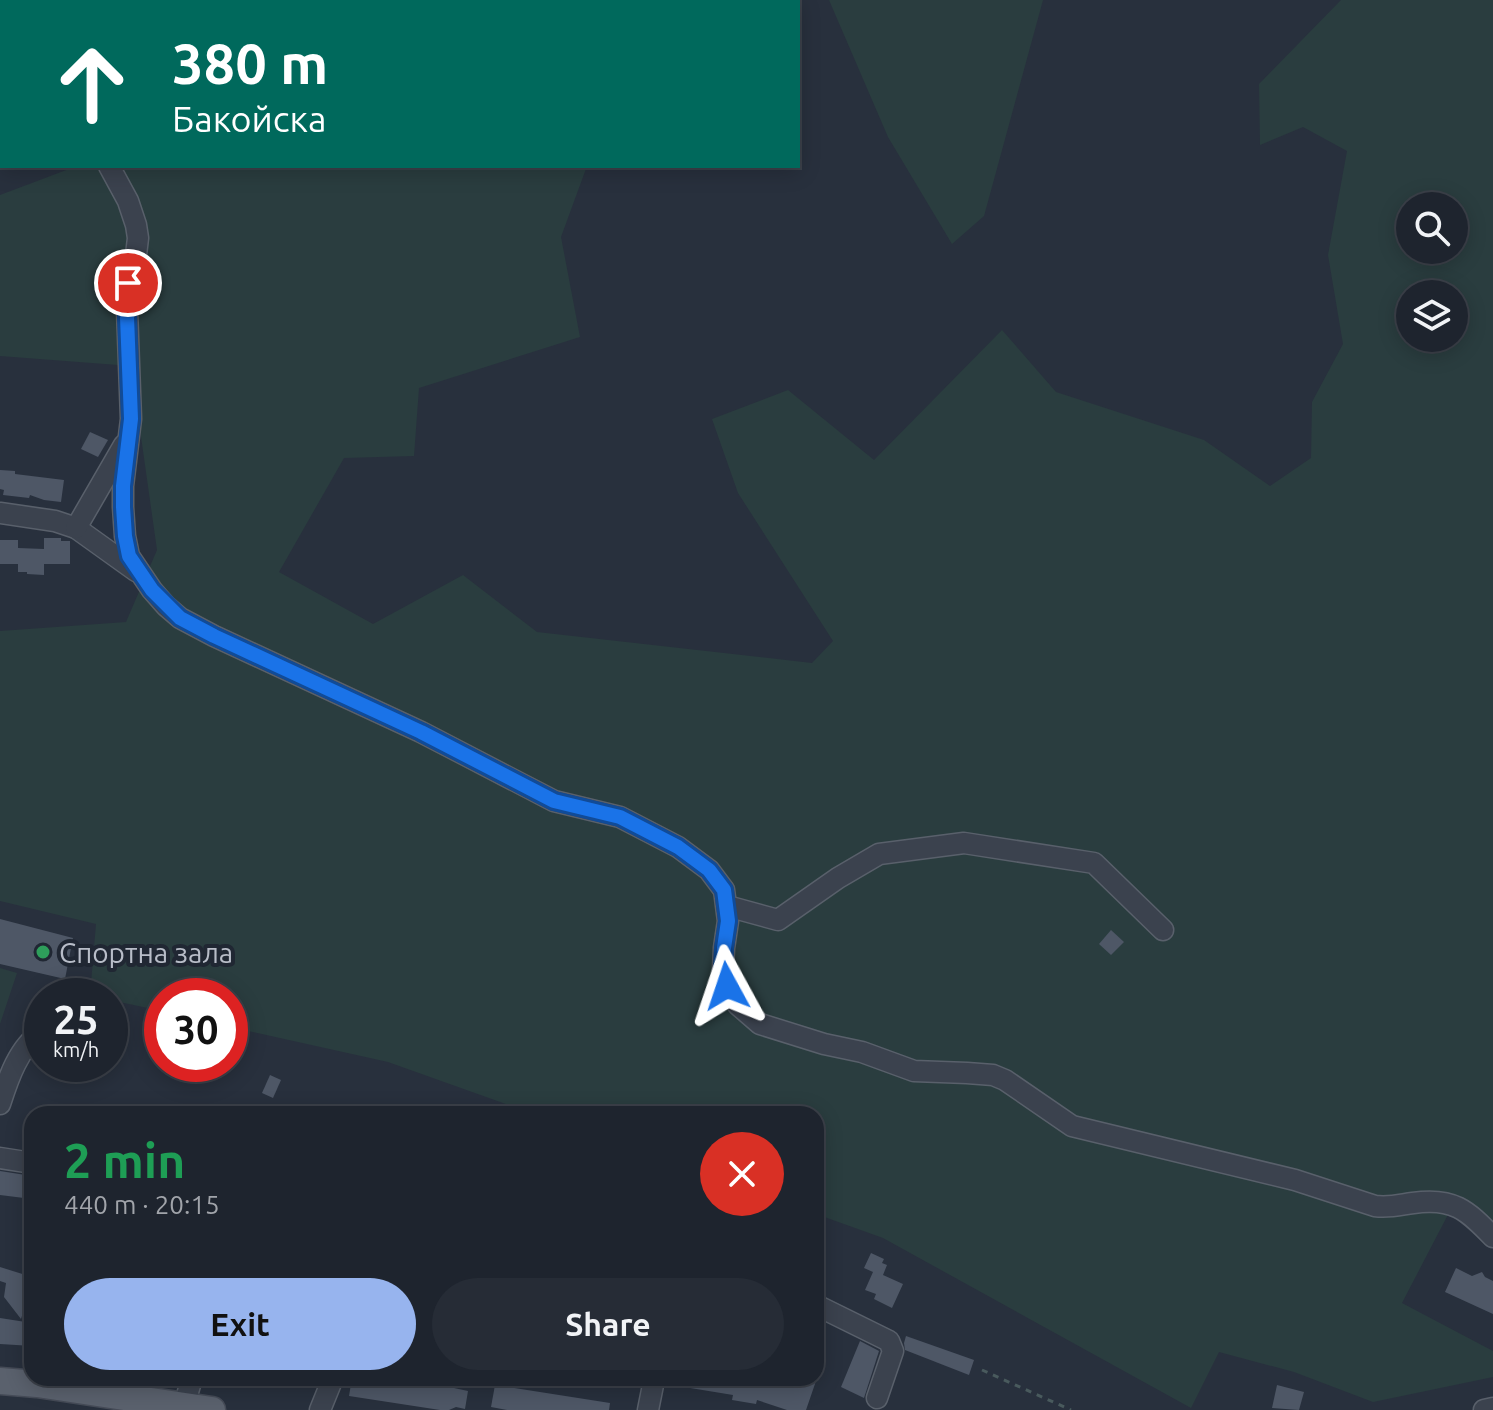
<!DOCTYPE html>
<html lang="en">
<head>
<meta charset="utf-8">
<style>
	body { margin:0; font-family:Ubuntu,sans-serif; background:#262c36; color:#f1f3f6; height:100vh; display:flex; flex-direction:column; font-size:30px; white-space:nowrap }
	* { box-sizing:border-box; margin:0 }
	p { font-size:26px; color:#a1a4aa }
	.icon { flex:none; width:44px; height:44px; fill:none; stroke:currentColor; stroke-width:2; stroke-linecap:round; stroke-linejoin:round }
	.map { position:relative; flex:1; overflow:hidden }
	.side { position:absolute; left:24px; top:1106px; width:800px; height:280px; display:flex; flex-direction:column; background:#1e242e; border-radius:24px; box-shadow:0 4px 20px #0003,0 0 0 2px #3c414a }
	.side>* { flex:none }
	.top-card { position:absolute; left:0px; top:0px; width:800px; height:168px; box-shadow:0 4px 20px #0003,0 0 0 2px #3c414a; background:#00695c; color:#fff; overflow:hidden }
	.fabs { position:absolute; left:1396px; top:192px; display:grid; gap:16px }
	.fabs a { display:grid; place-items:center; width:72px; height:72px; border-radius:50%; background:#1e242e; box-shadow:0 4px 20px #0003,0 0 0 2px #3c414a; font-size:40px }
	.speed { position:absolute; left:24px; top:978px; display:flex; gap:16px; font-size:40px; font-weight:700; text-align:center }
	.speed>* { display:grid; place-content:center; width:104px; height:104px; border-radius:50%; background:#1e242e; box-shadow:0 4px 20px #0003,0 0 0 2px #3c414a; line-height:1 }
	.speed small { font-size:20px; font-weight:400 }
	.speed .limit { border:12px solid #d22; background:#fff; color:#111 }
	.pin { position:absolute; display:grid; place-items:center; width:68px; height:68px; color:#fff; margin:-34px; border:4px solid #fff; border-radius:50%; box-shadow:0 2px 8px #0007 }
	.me { position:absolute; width:88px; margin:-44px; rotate:355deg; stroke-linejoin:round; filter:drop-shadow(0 0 6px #0008) }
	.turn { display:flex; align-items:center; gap:28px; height:168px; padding:0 40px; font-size:36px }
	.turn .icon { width:104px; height:104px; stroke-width:2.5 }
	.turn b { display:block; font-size:56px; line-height:68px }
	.round { display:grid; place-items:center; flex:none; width:84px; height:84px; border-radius:42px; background:#262c36 }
	.headline { display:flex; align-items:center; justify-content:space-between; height:136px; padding:0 40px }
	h1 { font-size:48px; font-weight:700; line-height:60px; color:#1e9e55 }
	.primary-button { display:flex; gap:16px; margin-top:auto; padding:16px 40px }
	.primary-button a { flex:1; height:92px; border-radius:48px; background:#97b4ee; color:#111; font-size:32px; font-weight:700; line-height:92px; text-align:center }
	.primary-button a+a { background:#262c36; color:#f1f3f6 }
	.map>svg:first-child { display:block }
	.green { fill:#2a3d3f; fill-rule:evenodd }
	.building { fill:#4e5766 }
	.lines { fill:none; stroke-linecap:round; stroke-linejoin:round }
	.minor-casing { stroke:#59606b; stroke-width:23 }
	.major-casing { stroke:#454b57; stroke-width:29 }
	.path { stroke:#495a5d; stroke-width:3; stroke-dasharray:6 6; stroke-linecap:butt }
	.minor { stroke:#3b424e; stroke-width:20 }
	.major { stroke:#5a616d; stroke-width:26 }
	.route-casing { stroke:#114b97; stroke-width:20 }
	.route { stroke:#1a73e8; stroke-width:14 }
	.leisure-dot { fill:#2e9e5b; stroke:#202733; stroke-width:3 }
	.labels { text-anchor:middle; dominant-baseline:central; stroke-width:8; stroke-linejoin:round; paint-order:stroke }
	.poi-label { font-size:28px; fill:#b8bdc8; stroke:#202733; text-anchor:start }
</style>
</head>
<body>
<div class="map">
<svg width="1493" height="1410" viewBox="0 0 1493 1410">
	<rect width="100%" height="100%" fill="#28303d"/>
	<g class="green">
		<polygon points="0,0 299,0 301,2 2,2 2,22 0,21"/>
		<polygon points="829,0 1043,0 984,216 952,244 888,137"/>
		<path d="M1341,0h152v1237l-40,-32 -51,98 91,48v26l-120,25 -79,-30 -75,-20 -28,56 -308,-170 -67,-24v-100h-282l-146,-52 -158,-35v-31h-68v15l-52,-11v-4l-20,-1 6,-71 -96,-23v-270l126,-9 31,-72 -26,-184 -131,-10v-161l77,-29h510l-26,71 19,100 -161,51 -5,68 -70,2 -65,114 94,52 90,-49 74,57 275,31 21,-22 -95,-148 -26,-74 76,-29 86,70 128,-130 54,62 148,48 66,46 41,-28 1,-56 31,-58 -15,-89 19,-104 -44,-24 -43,18 -1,-61zM1410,206h44v44h-44zM1410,294h44v44h-44z"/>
		<polygon points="0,968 17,973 0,1024"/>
	</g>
	<g class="building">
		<polygon points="90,432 108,440 98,457 81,449"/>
		<polygon points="0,470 15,471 15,474 64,480 61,502 44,500 30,495 29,498 3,495 4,490 0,489"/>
		<polygon points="44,538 61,538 61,541 70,541 70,564 44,564 44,575 27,574 27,572 18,572 18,564 0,564 0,540 18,540 18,548 44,549"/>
		<polygon points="0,919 73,938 65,979 0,964"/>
		<polygon points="1111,930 1124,942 1111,955 1099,944"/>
		<polygon points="270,1075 281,1080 273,1098 262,1093"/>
		<polygon points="0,1171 32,1176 32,1199 0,1195"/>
		<polygon points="871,1253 884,1259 882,1263 887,1265 883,1275 903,1284 892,1308 874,1299 876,1294 865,1290 873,1272 864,1268"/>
		<polygon points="0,1267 32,1277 32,1284 21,1319 4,1297 6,1283 0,1281"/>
		<polygon points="1456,1268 1472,1276 1482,1272 1485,1277 1493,1281 1493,1314 1445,1292"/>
		<polygon points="0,1318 32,1323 32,1346 0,1344"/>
		<polygon points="906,1336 974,1360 969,1375 905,1350 904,1343"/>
		<polygon points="860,1341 879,1351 864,1398 841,1387"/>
		<polygon points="352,1378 455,1378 454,1388 468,1391 465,1409 456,1407 449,1410 440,1410 349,1396"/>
		<polygon points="673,1378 807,1378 816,1381 806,1410 787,1410 757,1400 756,1404 732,1400 733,1395 672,1385"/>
		<polygon points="495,1385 610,1403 609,1410 507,1410 491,1407"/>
		<polygon points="1277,1385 1304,1392 1299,1410 1272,1408"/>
	</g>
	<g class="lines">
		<defs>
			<g id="minor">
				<polyline points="15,2 16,0"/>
				<path d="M109,166l19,35 8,24 2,13 -2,17 -8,28 -1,26 4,110 -8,67v21l2,29 4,20 23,34 14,16 14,12 34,18 207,96 133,69 66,16 58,30 31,23 15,20 4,31 -4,27 -1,21 4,17 11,19 22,19 64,20 38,8 52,19 53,2 26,2 12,5 67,46 223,54 80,26c14,2 24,-1 38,-3 40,-6 54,7 80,34"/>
				<polyline points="0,513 55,521 76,528 136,571"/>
				<polyline points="76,528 124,445"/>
				<polyline points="727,906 778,920 838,878 879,854 964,843 1094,863 1163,930"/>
				<path d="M0,1104c8,-25 19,-58 42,-72"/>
				<polyline points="0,1158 32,1163"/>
				<polyline points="816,1305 889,1341 893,1351 877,1398"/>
				<polyline points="184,1406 192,1378"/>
				<polyline points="320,1410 333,1378"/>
				<polyline points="648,1410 654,1380"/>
				<polyline points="1484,1410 1493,1408"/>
			</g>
			<polyline id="major" points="0,1381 37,1384 212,1410"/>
		</defs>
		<use href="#minor" class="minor-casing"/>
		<use href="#major" class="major-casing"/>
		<polyline class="path" points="982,1370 1071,1410"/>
		<use href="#minor" class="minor"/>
		<use href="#major" class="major"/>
	</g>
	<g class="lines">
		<defs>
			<polyline id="route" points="128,283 127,317 131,419 123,486 123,507 125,536 129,556 152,590 180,618 214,636 421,732 554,801 620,817 678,847 709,870 724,890 728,921 724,948 723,969 727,986"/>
		</defs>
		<use href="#route" class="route-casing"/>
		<use href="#route" class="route"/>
	</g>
	<circle class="leisure-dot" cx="43" cy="952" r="8"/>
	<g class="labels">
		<g class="poi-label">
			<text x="59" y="952">Спортна зала</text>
		</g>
	</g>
</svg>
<div class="fabs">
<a><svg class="icon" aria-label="search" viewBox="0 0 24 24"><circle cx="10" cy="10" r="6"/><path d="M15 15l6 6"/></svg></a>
<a><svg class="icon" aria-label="layers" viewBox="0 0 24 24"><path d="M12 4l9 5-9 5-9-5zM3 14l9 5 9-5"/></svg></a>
</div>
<div class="speed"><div>25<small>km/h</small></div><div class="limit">30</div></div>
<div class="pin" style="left:128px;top:283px;background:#d93025"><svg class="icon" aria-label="arrive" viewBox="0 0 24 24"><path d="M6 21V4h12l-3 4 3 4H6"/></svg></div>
<svg class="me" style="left:727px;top:986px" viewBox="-20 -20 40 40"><path d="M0-17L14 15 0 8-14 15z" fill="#1a73e8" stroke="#fff" stroke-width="4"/></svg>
<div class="top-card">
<div class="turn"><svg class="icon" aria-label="ahead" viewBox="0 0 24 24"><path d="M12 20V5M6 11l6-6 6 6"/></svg><div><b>380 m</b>Бакойска</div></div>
</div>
<section class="side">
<div class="headline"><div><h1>2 min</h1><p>440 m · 20:15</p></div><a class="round" style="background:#d93025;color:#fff"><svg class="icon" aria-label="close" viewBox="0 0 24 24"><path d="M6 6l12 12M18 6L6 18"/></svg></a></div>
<div class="primary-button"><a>Exit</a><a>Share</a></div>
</section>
</div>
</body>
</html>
